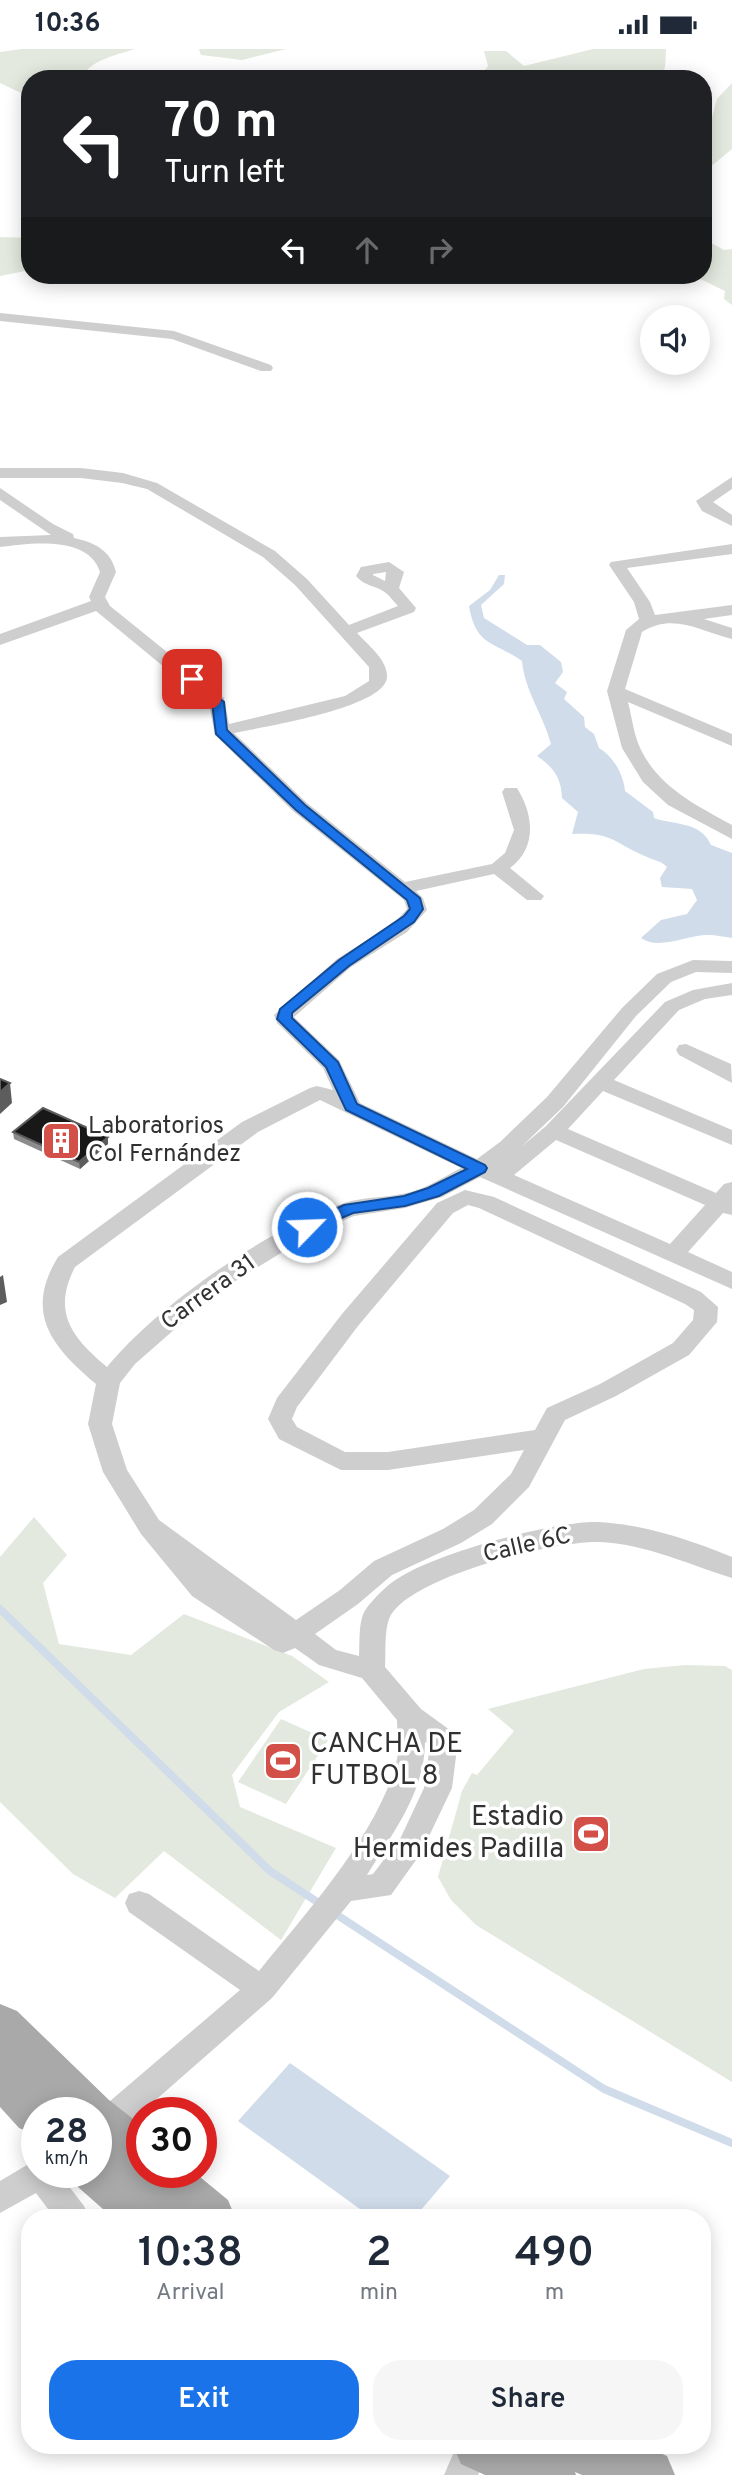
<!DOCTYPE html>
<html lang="en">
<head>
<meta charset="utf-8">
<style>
	body { margin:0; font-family:Overpass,sans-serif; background:#f6f6f7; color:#1f2937; height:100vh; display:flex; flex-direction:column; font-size:26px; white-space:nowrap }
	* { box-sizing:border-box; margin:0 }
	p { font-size:23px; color:#747a83 }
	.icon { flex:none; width:38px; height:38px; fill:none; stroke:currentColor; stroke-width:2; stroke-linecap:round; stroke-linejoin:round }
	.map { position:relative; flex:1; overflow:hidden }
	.details { position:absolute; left:21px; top:2160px; width:690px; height:245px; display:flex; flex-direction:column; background:#fff; border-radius:28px; box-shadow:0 4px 18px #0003 }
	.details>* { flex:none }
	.top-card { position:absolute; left:21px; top:21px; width:691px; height:214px; border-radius:28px; box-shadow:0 4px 18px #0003; background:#202124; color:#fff; overflow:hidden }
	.controls { position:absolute; left:640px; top:256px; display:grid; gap:14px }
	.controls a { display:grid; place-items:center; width:70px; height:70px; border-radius:50%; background:#fff; box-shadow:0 4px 18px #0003; font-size:35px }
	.speed { position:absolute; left:21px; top:2048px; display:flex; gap:14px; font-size:35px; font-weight:700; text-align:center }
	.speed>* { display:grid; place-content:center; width:91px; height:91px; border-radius:50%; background:#fff; box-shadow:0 4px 18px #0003; line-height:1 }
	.speed small { font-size:18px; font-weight:400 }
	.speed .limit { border:10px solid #d22; background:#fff; color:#111 }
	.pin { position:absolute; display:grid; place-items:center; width:60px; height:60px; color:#fff; margin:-30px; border-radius:14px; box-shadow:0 4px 10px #0006 }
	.me { position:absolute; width:77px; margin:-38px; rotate:66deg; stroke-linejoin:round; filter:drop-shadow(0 0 5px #0008) }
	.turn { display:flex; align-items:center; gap:24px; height:147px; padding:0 28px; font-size:32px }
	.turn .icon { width:91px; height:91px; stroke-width:2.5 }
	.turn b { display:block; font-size:49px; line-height:60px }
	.lanes { display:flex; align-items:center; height:66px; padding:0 28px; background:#0003; justify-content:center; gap:35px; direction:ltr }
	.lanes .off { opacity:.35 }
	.eta { display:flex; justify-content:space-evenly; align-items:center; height:119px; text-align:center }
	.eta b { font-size:42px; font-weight:600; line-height:49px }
	.action { display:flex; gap:14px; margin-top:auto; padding:14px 28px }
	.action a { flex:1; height:80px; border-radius:28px; background:#1a73e8; color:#fff; font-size:28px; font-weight:600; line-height:80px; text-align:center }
	.action a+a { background:#f6f6f7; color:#1f2937 }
	.status { display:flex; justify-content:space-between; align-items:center; height:49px; padding:0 35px; background:#fff; direction:ltr }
	.status svg { height:19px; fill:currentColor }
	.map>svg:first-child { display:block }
	.green { fill:#e3e9de }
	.water { fill:#d0dcea }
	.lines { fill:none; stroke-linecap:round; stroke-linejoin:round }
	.stream { stroke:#d0dcea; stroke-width:8 }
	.minor { fill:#cecece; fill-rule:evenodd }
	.primary { fill:#a9a9a9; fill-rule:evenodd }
	.wall { fill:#8c8c8c }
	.shaded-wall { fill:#5d5d5d }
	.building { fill:#181818; stroke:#5d5d5d; stroke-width:2 }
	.route { fill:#1a73e8; stroke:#114b97; stroke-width:2 }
	.labels { text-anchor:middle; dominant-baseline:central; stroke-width:7; stroke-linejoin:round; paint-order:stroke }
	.poi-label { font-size:24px; fill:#313131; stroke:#fff; text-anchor:start }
	.street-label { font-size:24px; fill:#313131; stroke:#fff }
	.near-poi-label { font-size:28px; fill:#313131; stroke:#fff; text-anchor:start }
</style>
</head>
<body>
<div class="status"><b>10:36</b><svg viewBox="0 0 49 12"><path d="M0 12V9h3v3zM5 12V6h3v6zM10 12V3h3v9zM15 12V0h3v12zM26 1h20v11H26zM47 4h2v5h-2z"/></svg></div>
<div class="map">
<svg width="732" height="2426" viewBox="0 0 732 2426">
	<rect width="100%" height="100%" fill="#fff"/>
	<g class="green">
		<path d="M22,0h113c-21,7 -43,10 -55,30h-50v15l-11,-2 -19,-9v-31z"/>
		<polygon points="199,0 286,0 242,11 201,6"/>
		<polygon points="593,0 666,0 665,19 656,30 478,30 488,17 484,2 506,2 524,17"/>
		<polygon points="732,34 732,100 704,123 704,86 708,83 717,50"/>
		<polygon points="0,188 30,189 30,221 0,227"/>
		<polygon points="704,190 724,201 732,200 732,256 724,250 725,242 692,226 704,226 704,217 708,216 704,213"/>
		<polygon points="34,1468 67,1506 43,1534 59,1595 131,1606 184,1565 292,1607 329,1633 279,1663 232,1726 240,1758 336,1799 281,1891 164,1802 115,1849 73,1825 0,1753 0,1508"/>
		<polygon points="685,1616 725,1617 732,1621 732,2033 476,1876 451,1851 438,1828 462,1742 472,1724 477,1726 514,1682 488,1660 644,1620"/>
		<polygon points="281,1670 328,1691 286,1755 238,1733"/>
	</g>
	<g class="water">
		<path d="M499,526h6l-1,9 -23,21 3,13 43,27h13l21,17 2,10 -8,11 12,9 -3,7 20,18 1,10 9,7 5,14c14,8 25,27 26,43l28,21 1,6c19,7 47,3 57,27l21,8v85c-7,-1 -16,-3 -23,-3 -20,-1 -50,16 -68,3l20,-18 26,-6 10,-14 -5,-11 -30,-2 -2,-9 7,-11c-7,-7 -12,-6 -20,-10 -34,-14 -33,-25 -75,-23l6,-22 -16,-14c-1,-21 -8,-30 -25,-42l14,-12c-8,-30 -26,-52 -29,-83 -28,-20 -46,-14 -53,-55l21,-16z"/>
		<polygon points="290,2014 450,2127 415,2168 371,2168 238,2072"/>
	</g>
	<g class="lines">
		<g class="stream">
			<polyline points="0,1560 270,1822 322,1856"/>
			<polyline points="334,1864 604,2040 732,2094"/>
		</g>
		<g class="minor">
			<polygon points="0,264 174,282 271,316 273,319 271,322 261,322 172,290 0,272"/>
			<path d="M0,419h81l42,5 34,10 118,68 32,28 42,46 49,-19c-4,-4 -8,-10 -12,-13 -10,-8 -21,-6 -30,-17l5,-9 28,-5 15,10 -5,16 17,20 -2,4 -57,21c10,11 31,27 30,44 -1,31 -126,50 -153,56l73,70 98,79 87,-18 13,-11 9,-23 -12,-38 3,-4h12c17,27 20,60 -7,80l34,28 -3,4h-14l-33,-26 -78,17 7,7 4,12 -20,22 -56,35 -57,50 45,43 21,43 117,56 23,-17 47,-45 75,-89 35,-34 36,-14 39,1v12l-36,-1 -25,10 -35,34 -73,91 -42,40 25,-21 119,-124 28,-12 39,-7v12l-27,4 -26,11 -65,70 118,50v15l-129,-54 -35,38 148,64 8,-9 8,-2v33l-9,-2 -35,39 44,20v17l-252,-112 -38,20 -37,11 -51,8 -39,16 -99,61 -81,71 -15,19 -8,41 15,46 32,50 137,100 44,-30 34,-29 69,-32 31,-19 37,-36 13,-24 -136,20h-47l-62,-31 -11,-20 9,-21 65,-84 95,-111 28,-13 29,7 207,95 17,15 -1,15 -28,33 -73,41 -51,24 -36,67 -37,37 -31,19 -69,32 -34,29 -43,30 21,16 23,6c1,-14 -1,-36 7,-47 8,-11 20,-23 31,-30 36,-25 156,-58 200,-57 46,2 94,18 135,35v21c-45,-14 -86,-34 -133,-36 -42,-2 -195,36 -210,77 -5,14 -3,34 -4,48l36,42 33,24 4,8 -6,47 -31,65 -30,42 -40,6 -79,97 -162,142 -11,4 -3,-1v-30l144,-123 -111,-78 -4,-9 4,-9 10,-3 10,3 110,77c46,-57 119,-137 137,-208 4,-13 1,-29 1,-43l-35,-42 -43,-13 -24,-17 -12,5 -9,-3 -82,-54 -51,-62 -38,-62 -15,-48 8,-40c-45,-38 -72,-71 -38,-127l184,-135 68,-34 7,-2 16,4 -10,-22 -46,-45 -3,-8 63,-56 56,-35 14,-15 -3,-9 -111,-89 -78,-76 -6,-31 -113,-93 -96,34v-11l91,-33 -2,-4 11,-25c-11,-37 -70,-29 -100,-25v-10l51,-2 -51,-35v-12l53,36 20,10 1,4c22,5 36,12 42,34l-11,25 5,9 114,92 5,26 116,-28 24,-15v-14l-74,-82 -32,-28 -116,-68 -25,-6 -41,-5h-81zM386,523l-1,9 -12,-6v-1zM320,1051l141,68c-19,10 -37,22 -59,26 -19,4 -40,3 -58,9 -76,25 -187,103 -237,164 -36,-30 -55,-55 -32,-100l183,-135zM556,1091l149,65 -35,39 -156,-69zM468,1156l11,3 206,96 9,6 -1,10 -20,23 -73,41 -53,24 -12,22 -147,22h-43l-48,-25 -5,-8 5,-12 61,-81 95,-113zM425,1693l5,3 -6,43 -23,49 -28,37 -6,1c25,-41 58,-83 58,-133z"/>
			<polygon points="732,428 732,440 713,453 732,466 732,477 702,462 696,452"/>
			<path d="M732,495v10l-105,14 23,34 5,13 77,-10v10l-28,4 28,9v11c-32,-8 -59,-27 -90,-7l-17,57 107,45v12l-104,-44c4,16 6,34 13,48 19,38 55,55 91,75v14l-64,-34 -25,-23 -21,-34 -15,-57 19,-61 13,-11 -5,-17 -25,-37 2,-3z"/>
			<polygon points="686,995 731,1015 732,1034 679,1006 676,1001 679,996"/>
			<polygon points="37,2110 37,2123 58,2123 84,2157 89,2168 54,2168 36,2144 0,2164 0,2132"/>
			<polygon points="457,2396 491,2396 478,2426 444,2426"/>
		</g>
		<g class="primary">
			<polygon points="0,1955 17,1962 109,2051 142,2077 142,2123 194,2123 228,2151 235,2168 112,2168 78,2138 72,2123 96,2123 96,2063 37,2063 37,2086 19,2079 0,2058"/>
			<polygon points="453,2396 543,2396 550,2399 549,2396 641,2396 667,2407 675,2426 582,2426 575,2423 576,2426 485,2426 461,2415"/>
		</g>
	</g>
	<polygon class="wall" points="13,1083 108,1088 108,1095 80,1120 14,1090"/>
	<g class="shaded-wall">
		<polygon points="10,1034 12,1054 0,1065 0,1043"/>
		<polygon points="108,1088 108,1095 80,1120 79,1113"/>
		<polygon points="3,1226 7,1253 0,1256 0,1228"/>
	</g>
	<g class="building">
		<polygon points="0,1030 10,1034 0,1043"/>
		<polygon points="43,1059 108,1088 79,1113 13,1083"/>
	</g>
	<polygon class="route" points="192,627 224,653 227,681 305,756 420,849 423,860 414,873 349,917 292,964 292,969 338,1013 357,1055 485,1116 487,1119 485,1123 439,1147 405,1157 353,1164 307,1184 300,1178 302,1175 344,1156 404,1147 428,1139 467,1120 346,1061 326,1018 277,970 280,960 339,911 404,867 410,860 407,851 296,761 216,685 212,654 188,633 186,630"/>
	<defs>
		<symbol id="building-square" viewBox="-11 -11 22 22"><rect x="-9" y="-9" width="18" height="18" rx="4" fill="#d35048" stroke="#fff"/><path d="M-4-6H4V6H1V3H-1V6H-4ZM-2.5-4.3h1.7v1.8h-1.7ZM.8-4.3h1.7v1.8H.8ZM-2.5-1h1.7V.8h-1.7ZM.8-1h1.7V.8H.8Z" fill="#fff"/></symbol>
		<symbol id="stadium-square" viewBox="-11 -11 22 22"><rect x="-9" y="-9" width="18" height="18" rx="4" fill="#d35048" stroke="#fff"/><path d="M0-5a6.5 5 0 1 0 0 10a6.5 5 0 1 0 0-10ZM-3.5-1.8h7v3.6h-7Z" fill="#fff"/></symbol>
	</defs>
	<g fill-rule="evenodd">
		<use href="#building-square" x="39" y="1070" width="44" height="44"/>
		<use href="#stadium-square" x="261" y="1690" width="44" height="44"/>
		<use href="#stadium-square" x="569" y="1763" width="44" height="44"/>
	</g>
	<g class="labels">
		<g class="poi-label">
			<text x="88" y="1078">Laboratorios<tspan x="88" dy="28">Col Fernández</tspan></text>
		</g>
		<g class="street-label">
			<text transform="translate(209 1244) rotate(-36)">Carrera 31</text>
			<text transform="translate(527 1497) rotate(-13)">Calle 6C</text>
		</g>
		<g class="near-poi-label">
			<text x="310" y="1696">CANCHA DE<tspan x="310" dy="32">FUTBOL 8</tspan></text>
			<text x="564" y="1769" text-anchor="end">Estadio<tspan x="564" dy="32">Hermides Padilla</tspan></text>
		</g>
	</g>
</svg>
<div class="controls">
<a><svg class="icon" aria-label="sound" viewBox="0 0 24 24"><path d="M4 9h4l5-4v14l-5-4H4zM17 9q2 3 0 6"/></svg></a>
</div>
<div class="speed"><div>28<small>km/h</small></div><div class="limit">30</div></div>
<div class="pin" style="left:192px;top:630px;background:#d93025"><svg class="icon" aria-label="arrive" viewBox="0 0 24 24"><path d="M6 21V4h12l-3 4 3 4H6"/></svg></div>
<svg class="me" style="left:307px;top:1178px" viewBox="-20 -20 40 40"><circle r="17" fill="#1a73e8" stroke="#fff" stroke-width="3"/><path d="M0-11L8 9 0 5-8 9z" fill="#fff"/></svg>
<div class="top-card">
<div class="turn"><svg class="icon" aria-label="left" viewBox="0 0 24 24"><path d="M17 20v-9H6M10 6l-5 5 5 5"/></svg><div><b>70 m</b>Turn left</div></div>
<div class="lanes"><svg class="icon" aria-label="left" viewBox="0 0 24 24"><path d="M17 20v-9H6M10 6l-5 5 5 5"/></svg><svg class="icon off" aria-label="ahead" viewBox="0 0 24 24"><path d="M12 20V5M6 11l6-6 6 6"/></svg><svg class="icon off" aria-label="right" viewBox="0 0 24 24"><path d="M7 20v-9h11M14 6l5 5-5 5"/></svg></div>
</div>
<section class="details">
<div class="eta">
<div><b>10:38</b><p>Arrival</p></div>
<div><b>2</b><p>min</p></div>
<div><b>490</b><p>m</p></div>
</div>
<div class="action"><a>Exit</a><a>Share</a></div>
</section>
</div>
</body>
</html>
